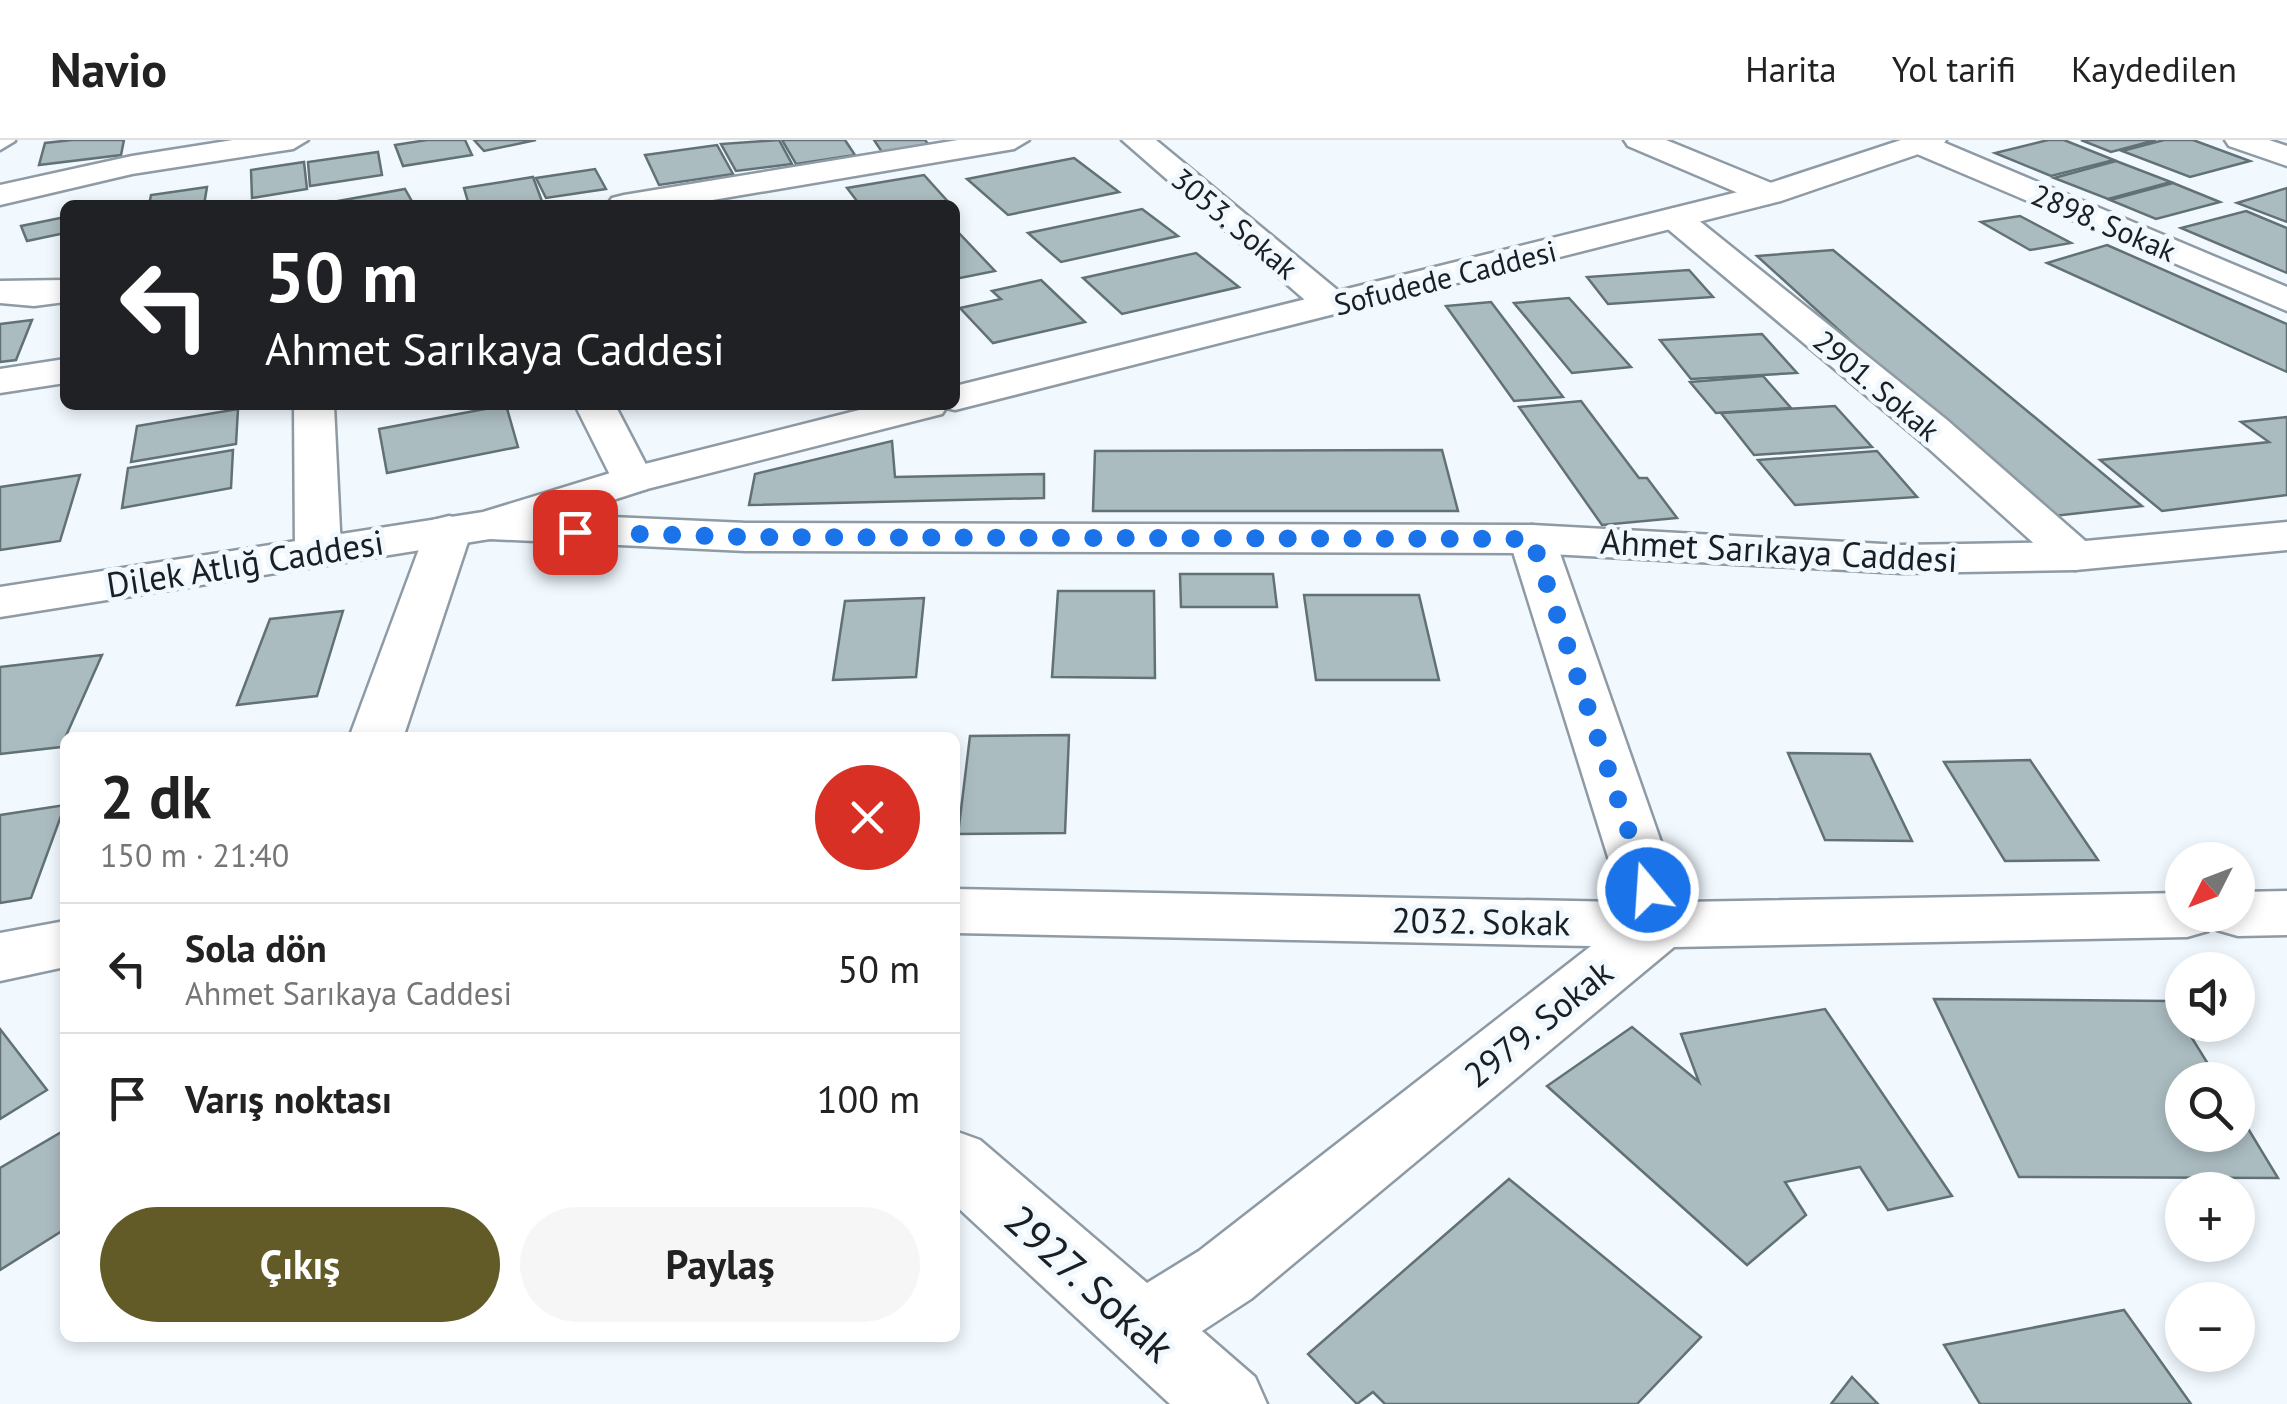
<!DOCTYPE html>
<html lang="tr">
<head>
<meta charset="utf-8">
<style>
	body { margin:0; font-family:"PT Sans",sans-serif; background:#f6f6f6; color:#222; height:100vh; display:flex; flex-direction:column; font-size:38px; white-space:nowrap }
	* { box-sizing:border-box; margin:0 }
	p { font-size:32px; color:#767676 }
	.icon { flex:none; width:55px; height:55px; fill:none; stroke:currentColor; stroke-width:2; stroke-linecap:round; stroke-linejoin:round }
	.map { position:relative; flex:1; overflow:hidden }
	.side { position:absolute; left:60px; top:592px; width:900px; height:610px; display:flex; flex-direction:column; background:#fff; border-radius:15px; box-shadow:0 5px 15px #0003 }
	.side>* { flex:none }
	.banner { position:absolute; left:60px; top:60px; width:900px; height:210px; border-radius:15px; box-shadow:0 5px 15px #0003; background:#202124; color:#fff; overflow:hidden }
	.needle { width:65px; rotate:228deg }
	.tools { position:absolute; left:2165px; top:702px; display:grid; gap:20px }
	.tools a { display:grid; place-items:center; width:90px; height:90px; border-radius:50%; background:#fff; box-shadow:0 5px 15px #0003; font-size:50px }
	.pin { position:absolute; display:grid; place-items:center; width:85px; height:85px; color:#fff; margin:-42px; border-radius:20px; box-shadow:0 5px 15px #0006 }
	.me { position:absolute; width:110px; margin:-55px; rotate:342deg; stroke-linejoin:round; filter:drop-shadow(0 0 8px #0008) }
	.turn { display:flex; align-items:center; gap:35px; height:210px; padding:0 40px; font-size:45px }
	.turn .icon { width:130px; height:130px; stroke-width:2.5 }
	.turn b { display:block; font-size:70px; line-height:85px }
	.round { display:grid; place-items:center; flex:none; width:105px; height:105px; border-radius:52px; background:#f6f6f6 }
	.head { display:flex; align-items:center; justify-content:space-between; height:170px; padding:0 40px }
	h1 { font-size:60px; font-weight:600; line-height:75px }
	.action { display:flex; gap:20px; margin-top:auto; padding:20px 40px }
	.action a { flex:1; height:115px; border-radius:60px; background:#625b28; color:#fff; font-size:40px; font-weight:600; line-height:115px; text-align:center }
	.action a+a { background:#f6f6f6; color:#222 }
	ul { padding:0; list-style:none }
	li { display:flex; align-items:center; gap:30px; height:130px; padding:0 40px; border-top:2px solid #e0e0e0 }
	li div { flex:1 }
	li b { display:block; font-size:38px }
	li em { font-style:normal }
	header { display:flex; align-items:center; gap:60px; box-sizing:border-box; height:140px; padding:0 50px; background:#fff; border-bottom:2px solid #e0e0e0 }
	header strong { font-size:48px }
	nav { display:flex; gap:55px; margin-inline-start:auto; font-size:35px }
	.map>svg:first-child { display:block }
	.building { fill:#abbcc1; stroke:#617175; stroke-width:2.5 }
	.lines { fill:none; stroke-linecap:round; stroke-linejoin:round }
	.minor-casing { stroke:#8e9aa4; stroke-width:5 }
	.major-casing { stroke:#8e9aa4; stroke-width:5 }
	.minor { fill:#fff; fill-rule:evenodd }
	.major { fill:#fff; fill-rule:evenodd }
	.route { stroke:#1a73e8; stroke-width:18; stroke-dasharray:0 32.4 }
	.labels { text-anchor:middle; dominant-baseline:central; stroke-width:10; stroke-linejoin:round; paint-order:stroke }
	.far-street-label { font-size:30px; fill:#1a1f23; stroke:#f1f9ff }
	.street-label { font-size:35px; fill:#1a1f23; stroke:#f1f9ff }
	.near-street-label { font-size:42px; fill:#1a1f23; stroke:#f1f9ff }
</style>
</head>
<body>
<header>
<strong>Navio</strong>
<nav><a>Harita</a><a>Yol tarifi</a><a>Kaydedilen</a></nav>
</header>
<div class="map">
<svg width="2287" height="1264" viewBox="0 0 2287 1264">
	<rect width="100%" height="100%" fill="#f1f9ff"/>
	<g class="building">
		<polygon points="72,0 124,0 121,15 39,25 45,3"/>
		<polygon points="427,0 465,0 472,15 403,26 395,5"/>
		<polygon points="474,0 536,0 484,11"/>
		<polygon points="779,0 792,24 736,31 721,4"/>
		<polygon points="782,0 845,0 855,15 796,24"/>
		<polygon points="874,0 925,0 931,8 884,15"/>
		<polygon points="2048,0 2064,0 2114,20 2051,36 1995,13"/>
		<polygon points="2081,0 2156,0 2111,12"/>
		<polygon points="2164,0 2193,0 2250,21 2190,37 2122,11"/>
		<polygon points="717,5 733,34 659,45 645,15"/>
		<polygon points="378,12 382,35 310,46 308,22"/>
		<polygon points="1074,18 1119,52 1008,75 967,39"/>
		<polygon points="2116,21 2171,42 2108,59 2054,38"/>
		<polygon points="304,22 307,49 252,58 251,30"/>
		<polygon points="595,29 606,49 546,58 536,38"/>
		<polygon points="924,35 951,65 860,65 847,48"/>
		<polygon points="533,37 543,64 469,65 464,48"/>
		<polygon points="2173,43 2220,62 2156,79 2110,60"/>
		<polygon points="207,47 204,65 149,65 151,55"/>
		<polygon points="2287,48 2287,82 2237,63"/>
		<polygon points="405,49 414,65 327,63"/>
		<polygon points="1142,69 1178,96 1061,122 1028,93"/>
		<polygon points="2246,71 2287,88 2287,133 2181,88"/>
		<polygon points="2020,76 2071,103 2030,110 1981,82"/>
		<polygon points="65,77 65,93 27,101 21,86"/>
		<polygon points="958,92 995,131 955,139"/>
		<polygon points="2107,105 2287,184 2287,232 2047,123"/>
		<polygon points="1833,110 2142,366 2045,377 1757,116"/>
		<polygon points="1196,113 1239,147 1122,174 1083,138"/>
		<polygon points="1689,130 1713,157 1608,164 1587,137"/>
		<polygon points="1041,140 1085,182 993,203 960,168 1001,159 992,151"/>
		<polygon points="1569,158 1631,227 1572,233 1514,163"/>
		<polygon points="1491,162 1563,257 1514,261 1446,166"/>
		<polygon points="32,180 16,220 0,222 0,184"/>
		<polygon points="1762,194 1797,233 1691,239 1660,200"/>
		<polygon points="1763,236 1791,268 1716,273 1690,242"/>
		<polygon points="1581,261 1639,338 1647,338 1677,378 1602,385 1519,267"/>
		<polygon points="506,265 518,307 387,333 379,289"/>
		<polygon points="1835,266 1872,307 1754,315 1721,273"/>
		<polygon points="238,269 236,304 131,322 137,286"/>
		<polygon points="2287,277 2287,355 2162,371 2100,320 2269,302 2241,282"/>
		<polygon points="892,301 895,337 1044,334 1044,358 749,365 755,334"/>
		<polygon points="233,310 231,348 122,368 128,328"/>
		<polygon points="1442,310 1458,371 1093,371 1095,311"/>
		<polygon points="1877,311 1917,357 1795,365 1758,320"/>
		<polygon points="80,335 60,401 0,410 0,347"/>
		<polygon points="1180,434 1273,434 1277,467 1181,467"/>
		<polygon points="1058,451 1154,451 1155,538 1052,537"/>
		<polygon points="1304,455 1419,455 1439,540 1316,540"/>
		<polygon points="924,458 916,537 833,540 845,461"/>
		<polygon points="343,471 317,556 237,565 270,479"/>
		<polygon points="102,515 61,607 0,614 0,527"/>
		<polygon points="1069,595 1065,693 958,694 970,596"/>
		<polygon points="1788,613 1870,614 1912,701 1825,700"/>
		<polygon points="2030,620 2098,720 2005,721 1944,622"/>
		<polygon points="65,665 31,758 0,763 0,675"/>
		<polygon points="1934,859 2169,861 2218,940 2182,940 2182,995 2238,995 2238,972 2278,1038 2019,1037"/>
		<polygon points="1825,869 1952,1056 1888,1070 1860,1027 1785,1042 1806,1075 1747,1125 1547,946 1632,887 1699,942 1681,894"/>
		<polygon points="0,889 47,950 0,979"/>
		<polygon points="65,990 65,1089 0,1130 0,1028"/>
		<polygon points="1509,1039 1701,1197 1637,1264 1385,1264 1373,1252 1357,1264 1308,1214"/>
		<polygon points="2124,1170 2191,1264 1980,1264 1944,1205"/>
		<polygon points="1852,1237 1878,1264 1831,1264"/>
	</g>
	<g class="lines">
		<defs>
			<g id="minor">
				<polygon points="0,0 15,0 15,1 0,10"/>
				<polygon points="233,0 308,0 293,9 132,34 0,65 0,45 132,16"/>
				<polygon points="958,0 1029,0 1014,9 683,65 607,65 612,58 624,55"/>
				<polygon points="1122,0 1156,0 1347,158 1352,166 1347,174 1321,174"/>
				<polygon points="1624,0 1666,0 1781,47 1785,54 1769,64 1757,61 1628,6"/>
				<polygon points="1908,0 1938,0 2287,147 2287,171 1910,11"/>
				<polygon points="2225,0 2269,0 2287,6 2287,26 2229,6"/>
				<polygon points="1675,68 1687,71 1947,280 2091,406 2098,416 2091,426 2075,430 2059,426 1917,298 1663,85 1658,78 1663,71"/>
				<polygon points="65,140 65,162 34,166 0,163 0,141"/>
				<polygon points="65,219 65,243 0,253 0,229"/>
				<polygon points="294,265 334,265 341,411 334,421 318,425 302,421 295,411"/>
				<polygon points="575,265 615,265 654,340 647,349 632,353 617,349"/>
				<polygon points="449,376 465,380 472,390 403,598 349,598 426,390 433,380"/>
				<polygon points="1532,385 1548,389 1555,399 1682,762 2182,753 2182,775 2238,775 2238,752 2287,751 2287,795 2238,796 2217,790 2213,783 2208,791 2187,797 1674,807 1251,1159 1202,1191 1255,1237 1267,1264 1170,1264 955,1065 955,991 980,1000 1147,1143 1199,1111 1591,806 955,793 955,749 1622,762 1509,399 1516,389"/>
				<polygon points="65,781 65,827 0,841 0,793"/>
			</g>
			<polygon id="major" points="1901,0 1946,0 1942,6 1781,61 955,270 946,268 942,274 647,349 567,375 746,383 1532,385 1901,405 2075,402 2287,382 2287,410 2075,430 1901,433 1532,413 746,411 490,399 0,477 0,447 483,372 617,331 879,265 955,265 955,246 1758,47"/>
		</defs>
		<use href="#minor" class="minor-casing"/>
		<use href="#major" class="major-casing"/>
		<use href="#minor" class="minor"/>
		<use href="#major" class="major"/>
	</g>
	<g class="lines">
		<polyline class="route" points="575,392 746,397 1532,399 1648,750"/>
	</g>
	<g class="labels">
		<g class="far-street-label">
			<text transform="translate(2104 82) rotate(23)">2898. Sokak</text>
			<text transform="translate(1235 83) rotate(40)">3053. Sokak</text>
			<text transform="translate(1445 137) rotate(-14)">Sofudede Caddesi</text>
			<text transform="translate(1877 245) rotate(40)">2901. Sokak</text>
		</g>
		<g class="street-label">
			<text transform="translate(1779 410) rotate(3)">Ahmet Sarıkaya Caddesi</text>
			<text transform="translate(245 423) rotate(-9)">Dilek Atlığ Caddesi</text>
			<text transform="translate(1481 781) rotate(1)">2032. Sokak</text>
			<text transform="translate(1538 883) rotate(-39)">2979. Sokak</text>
		</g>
		<g class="near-street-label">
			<text transform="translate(1090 1143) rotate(42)">2927. Sokak</text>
		</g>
	</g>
</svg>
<div class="tools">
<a><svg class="needle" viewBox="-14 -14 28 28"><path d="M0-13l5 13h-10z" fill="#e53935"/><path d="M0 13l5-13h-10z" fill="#767676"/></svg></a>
<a><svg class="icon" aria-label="sound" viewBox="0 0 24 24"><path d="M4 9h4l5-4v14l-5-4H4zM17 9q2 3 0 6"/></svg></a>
<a><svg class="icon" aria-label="search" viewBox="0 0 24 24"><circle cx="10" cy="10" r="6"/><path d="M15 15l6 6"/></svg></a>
<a>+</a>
<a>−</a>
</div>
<div class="pin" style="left:575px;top:392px;background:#d93025"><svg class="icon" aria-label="arrive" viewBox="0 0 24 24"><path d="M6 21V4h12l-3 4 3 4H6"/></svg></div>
<svg class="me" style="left:1648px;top:750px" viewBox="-20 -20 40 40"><circle r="17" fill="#1a73e8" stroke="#fff" stroke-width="3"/><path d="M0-11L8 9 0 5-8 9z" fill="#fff"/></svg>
<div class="banner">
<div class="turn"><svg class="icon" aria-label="left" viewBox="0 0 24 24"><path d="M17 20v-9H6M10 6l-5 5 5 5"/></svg><div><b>50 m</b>Ahmet Sarıkaya Caddesi</div></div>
</div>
<section class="side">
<div class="head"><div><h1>2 dk</h1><p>150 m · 21:40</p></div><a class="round" style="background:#d93025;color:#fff"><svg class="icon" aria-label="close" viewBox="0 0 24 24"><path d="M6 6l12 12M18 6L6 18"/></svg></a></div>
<ul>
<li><svg class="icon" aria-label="left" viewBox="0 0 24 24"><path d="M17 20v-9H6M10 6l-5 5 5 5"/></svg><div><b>Sola dön</b><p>Ahmet Sarıkaya Caddesi</p></div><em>50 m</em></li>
<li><svg class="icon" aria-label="arrive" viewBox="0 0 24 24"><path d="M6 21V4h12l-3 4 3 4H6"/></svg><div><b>Varış noktası</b></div><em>100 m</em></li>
</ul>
<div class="action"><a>Çıkış</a><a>Paylaş</a></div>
</section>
</div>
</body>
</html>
